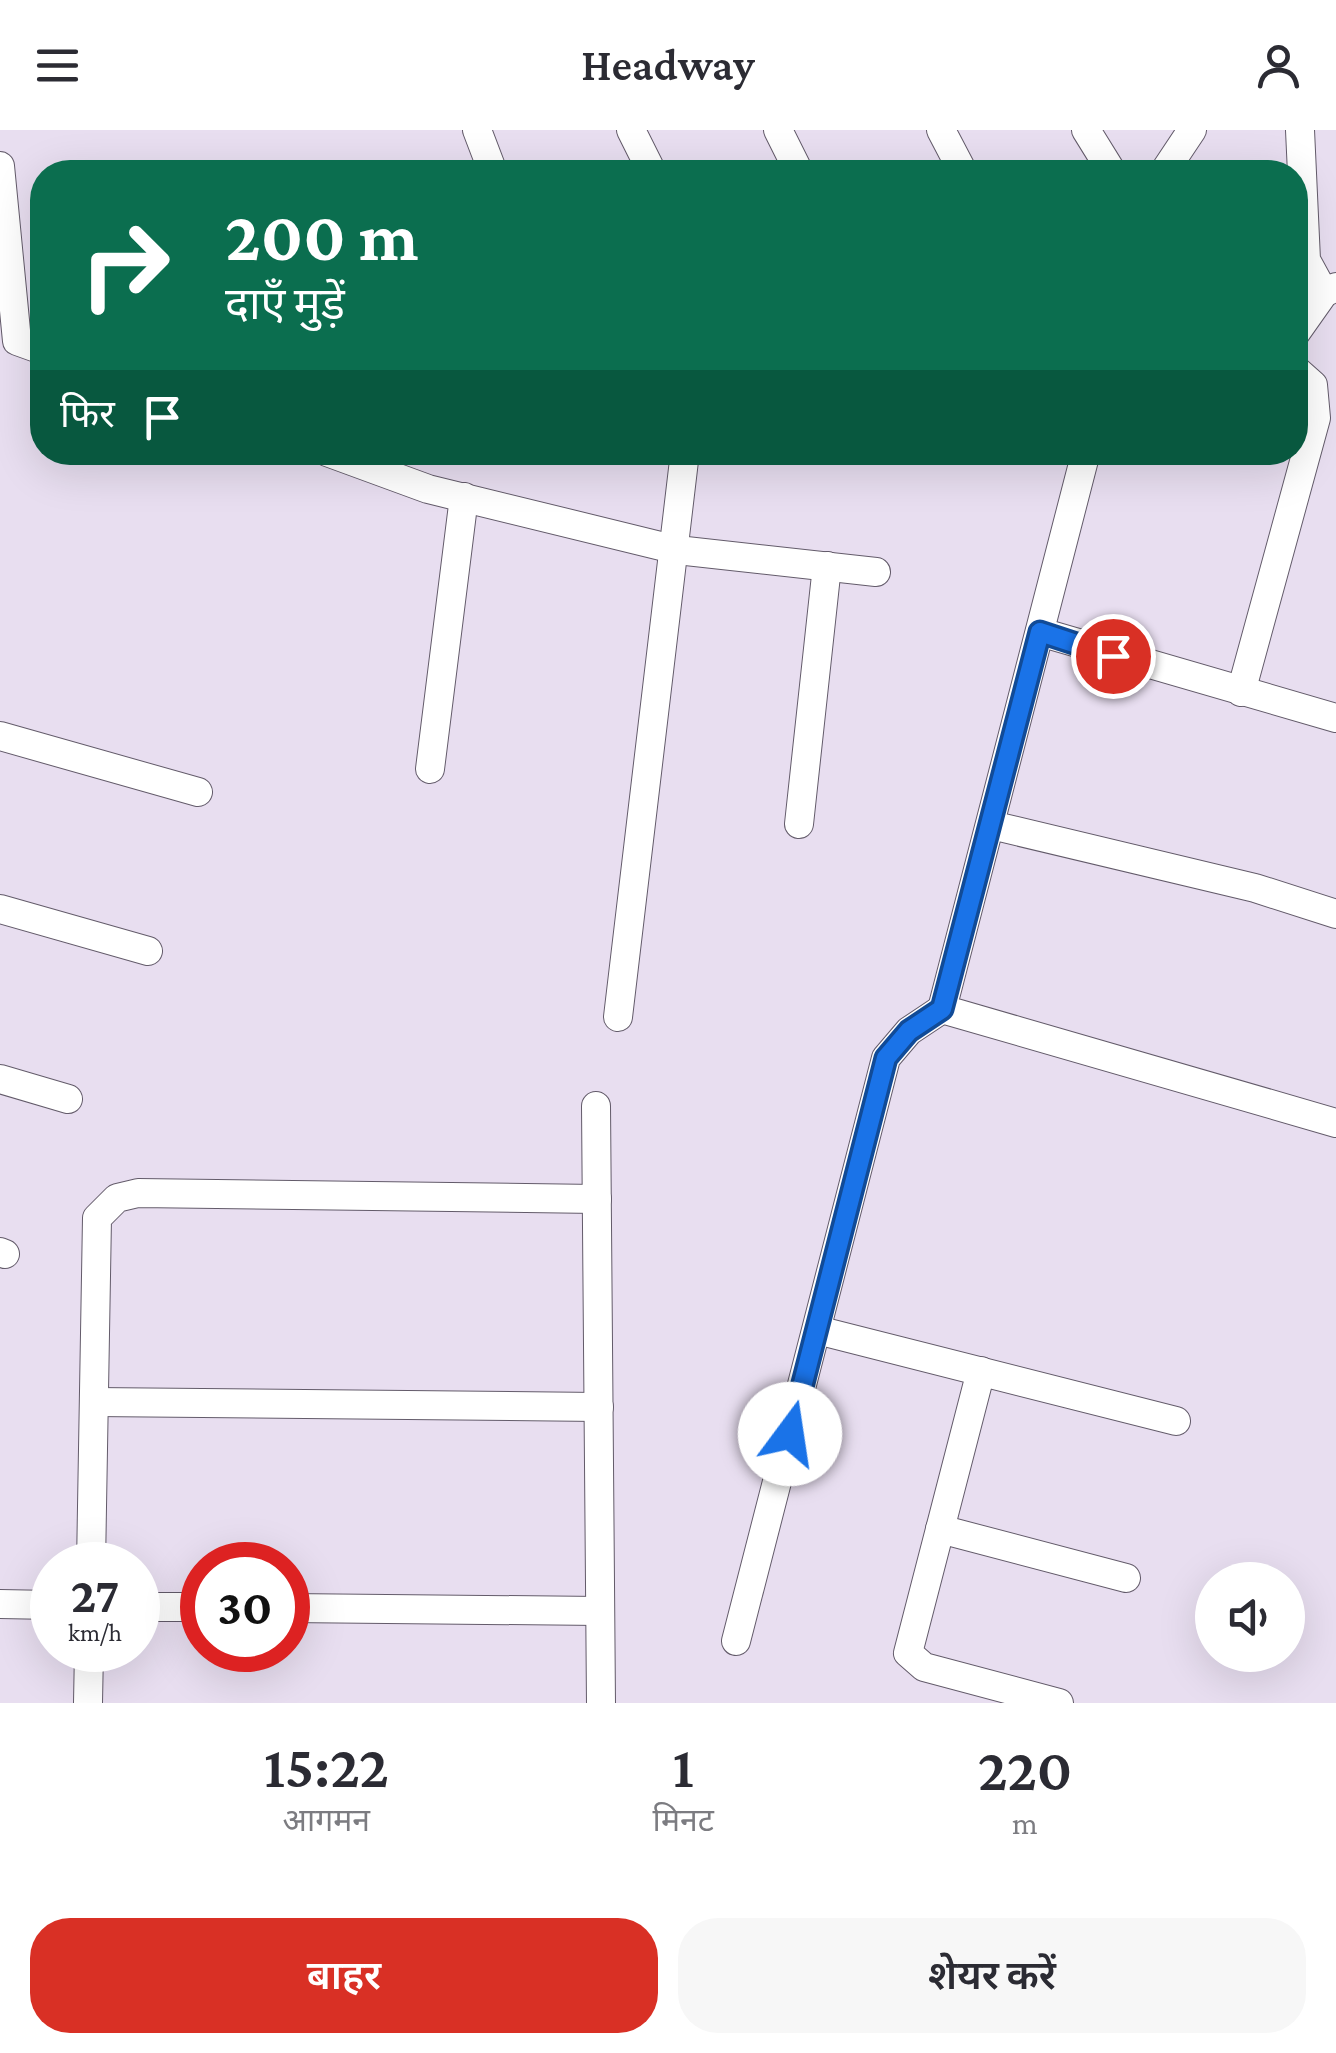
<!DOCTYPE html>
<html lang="hi">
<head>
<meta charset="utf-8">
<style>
	body { margin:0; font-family:"Crimson Pro","Noto Sans Devanagari",serif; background:#f7f7f7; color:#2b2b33; height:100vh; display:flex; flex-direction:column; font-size:38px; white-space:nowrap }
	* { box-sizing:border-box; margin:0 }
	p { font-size:32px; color:#7c7c81 }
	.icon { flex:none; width:55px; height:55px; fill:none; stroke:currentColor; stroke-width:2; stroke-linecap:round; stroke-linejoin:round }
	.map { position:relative; height:1573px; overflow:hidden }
	.sheet { display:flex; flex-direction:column; background:#fff; flex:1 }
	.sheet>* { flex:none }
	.top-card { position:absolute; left:30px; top:30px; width:1278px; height:305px; border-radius:40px; box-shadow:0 10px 40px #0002; background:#0b6e4f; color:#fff; overflow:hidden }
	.tools { position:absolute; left:1195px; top:1432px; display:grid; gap:20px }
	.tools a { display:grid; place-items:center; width:110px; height:110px; border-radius:50%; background:#fff; box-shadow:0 10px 40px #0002; font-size:50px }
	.speed { position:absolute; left:30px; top:1412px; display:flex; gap:20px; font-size:50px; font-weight:700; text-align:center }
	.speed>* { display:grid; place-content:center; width:130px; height:130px; border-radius:50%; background:#fff; box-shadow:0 10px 40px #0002; line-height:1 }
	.speed small { font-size:25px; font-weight:400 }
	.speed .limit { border:15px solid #d22; background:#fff; color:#111 }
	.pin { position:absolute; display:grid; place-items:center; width:85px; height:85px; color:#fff; margin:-42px; border:5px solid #fff; border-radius:50%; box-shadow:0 2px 10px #0007 }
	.me { position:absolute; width:110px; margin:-55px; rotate:14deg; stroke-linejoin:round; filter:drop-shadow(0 0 8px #0008) }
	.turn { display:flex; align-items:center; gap:35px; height:210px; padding:0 30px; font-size:45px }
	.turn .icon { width:130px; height:130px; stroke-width:2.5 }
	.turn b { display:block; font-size:70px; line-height:85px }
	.then { display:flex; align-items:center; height:95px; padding:0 30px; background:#0003; gap:20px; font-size:38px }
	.eta { display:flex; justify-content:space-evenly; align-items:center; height:170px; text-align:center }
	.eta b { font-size:60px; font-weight:600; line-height:70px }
	.primary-button { display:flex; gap:20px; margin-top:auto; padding:20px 30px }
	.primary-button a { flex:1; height:115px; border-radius:40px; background:#d93025; color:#fff; font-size:40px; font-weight:600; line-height:115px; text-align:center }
	.primary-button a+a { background:#f7f7f7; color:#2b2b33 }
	header { display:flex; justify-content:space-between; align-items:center; height:130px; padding:0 30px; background:#fff; font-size:45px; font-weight:600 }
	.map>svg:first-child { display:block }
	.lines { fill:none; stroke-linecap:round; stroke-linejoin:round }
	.minor-casing { stroke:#635b6a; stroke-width:30 }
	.minor { stroke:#fff; stroke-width:28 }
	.route-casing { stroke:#114b97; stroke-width:25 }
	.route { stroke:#1a73e8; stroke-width:18 }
</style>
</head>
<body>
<header><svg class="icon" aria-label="menu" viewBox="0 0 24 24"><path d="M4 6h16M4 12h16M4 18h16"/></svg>Headway<svg class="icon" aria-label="person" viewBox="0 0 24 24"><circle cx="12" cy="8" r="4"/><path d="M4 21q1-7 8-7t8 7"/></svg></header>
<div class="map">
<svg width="1336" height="1573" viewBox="0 0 1336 1573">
	<rect width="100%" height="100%" fill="#e8def0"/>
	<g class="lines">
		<defs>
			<g id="minor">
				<polyline points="477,0 493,42"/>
				<polyline points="631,0 652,42"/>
				<polyline points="778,0 799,42"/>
				<polyline points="941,0 963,42"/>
				<polyline points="1086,0 1112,42"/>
				<polyline points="1300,0 1306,130 1324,163"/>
				<polyline points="0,36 17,211 42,220"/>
				<polyline points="1164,42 1192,0"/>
				<polyline points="1295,204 1324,163 1336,157"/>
				<polyline points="327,322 428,359 677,420 876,442"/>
				<polyline points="1086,322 942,879 1336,993"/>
				<polyline points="1040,502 1336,588"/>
				<polyline points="1241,562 1316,288 1313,255 1295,239"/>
				<polyline points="0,606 198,662"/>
				<polyline points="430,639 464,367"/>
				<polyline points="799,694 827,436"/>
				<polyline points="991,695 1255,758 1336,784"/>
				<polyline points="0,779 148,821"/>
				<polyline points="618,887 685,322"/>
				<polyline points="0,949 68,969"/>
				<polyline points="596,976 601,1573"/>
				<polyline points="0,1122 5,1124"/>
				<polyline points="817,1200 1176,1291"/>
				<polyline points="981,1241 908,1523 924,1537 1059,1573"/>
				<polyline points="94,1272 599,1277"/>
				<polyline points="940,1399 1126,1448"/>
				<polyline points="91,1435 97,1088 117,1068 138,1063 597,1069"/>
				<polyline points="0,1474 52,1475"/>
				<polyline points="138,1477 202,1477"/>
				<polyline points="288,1478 600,1481"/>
				<polyline points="736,1511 886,928 909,901 942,879"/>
				<polyline points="88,1573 89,1520"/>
			</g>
		</defs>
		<use href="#minor" class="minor-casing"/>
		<use href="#minor" class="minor"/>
	</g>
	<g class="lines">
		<defs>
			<polyline id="route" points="790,1304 886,928 909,901 942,879 1040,502 1113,526"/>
		</defs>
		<use href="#route" class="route-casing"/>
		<use href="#route" class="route"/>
	</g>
</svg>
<div class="tools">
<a><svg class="icon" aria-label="sound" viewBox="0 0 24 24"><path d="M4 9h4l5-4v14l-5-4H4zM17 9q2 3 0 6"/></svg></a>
</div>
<div class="speed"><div>27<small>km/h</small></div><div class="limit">30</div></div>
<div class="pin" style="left:1113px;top:526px;background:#d93025"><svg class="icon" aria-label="arrive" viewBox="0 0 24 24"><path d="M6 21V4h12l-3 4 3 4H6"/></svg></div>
<svg class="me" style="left:790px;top:1304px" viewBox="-20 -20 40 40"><circle r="19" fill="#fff"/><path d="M0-13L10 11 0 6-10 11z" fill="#1a73e8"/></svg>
<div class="top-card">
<div class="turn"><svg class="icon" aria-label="right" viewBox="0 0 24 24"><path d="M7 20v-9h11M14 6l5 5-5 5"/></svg><div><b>200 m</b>दाएँ मुड़ें</div></div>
<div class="then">फिर<svg class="icon" aria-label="arrive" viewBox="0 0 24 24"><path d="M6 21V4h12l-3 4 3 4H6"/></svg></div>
</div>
</div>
<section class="sheet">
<div class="eta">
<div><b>15:22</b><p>आगमन</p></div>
<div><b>1</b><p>मिनट</p></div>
<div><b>220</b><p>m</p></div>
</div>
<div class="primary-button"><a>बाहर</a><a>शेयर करें</a></div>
</section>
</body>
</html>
